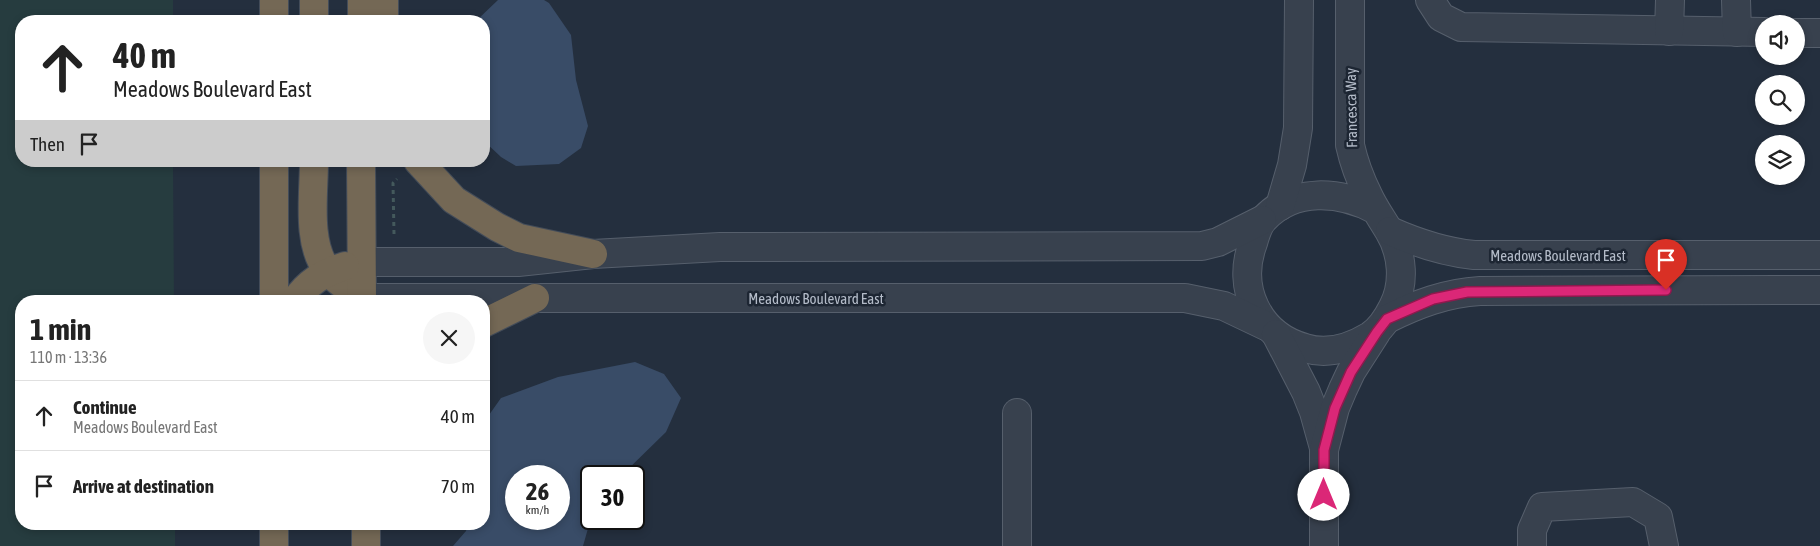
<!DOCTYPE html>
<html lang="en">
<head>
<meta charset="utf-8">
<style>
	body { margin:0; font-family:"Asap Condensed",sans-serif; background:#f6f6f6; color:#222; height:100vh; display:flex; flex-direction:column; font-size:19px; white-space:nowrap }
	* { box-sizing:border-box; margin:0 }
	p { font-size:16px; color:#767676 }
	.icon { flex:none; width:28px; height:28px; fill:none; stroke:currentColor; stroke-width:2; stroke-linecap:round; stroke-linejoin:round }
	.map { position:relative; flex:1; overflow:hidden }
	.sheet { position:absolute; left:15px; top:295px; width:475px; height:235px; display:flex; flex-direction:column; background:#fff; border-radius:20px; box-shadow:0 2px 8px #0003 }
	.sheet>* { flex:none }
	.banner { position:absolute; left:15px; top:15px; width:475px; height:152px; border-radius:20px; box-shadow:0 2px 8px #0003; background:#fff; color:#222; overflow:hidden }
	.fabs { position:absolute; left:1755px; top:15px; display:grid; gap:10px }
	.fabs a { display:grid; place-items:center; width:50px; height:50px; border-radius:50%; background:#fff; box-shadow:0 2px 8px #0003; font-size:25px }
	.speed { position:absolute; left:505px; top:465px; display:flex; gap:10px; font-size:25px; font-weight:700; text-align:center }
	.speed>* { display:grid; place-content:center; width:65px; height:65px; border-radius:50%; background:#fff; box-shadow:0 2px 8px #0003; line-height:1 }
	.speed small { font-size:12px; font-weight:400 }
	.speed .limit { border:2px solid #111; border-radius:8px; background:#fff; color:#111 }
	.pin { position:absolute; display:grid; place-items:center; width:42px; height:42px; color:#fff; margin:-51px -21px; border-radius:50% 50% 50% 0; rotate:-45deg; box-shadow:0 0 5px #0007 }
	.pin .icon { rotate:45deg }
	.me { position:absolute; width:55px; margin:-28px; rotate:0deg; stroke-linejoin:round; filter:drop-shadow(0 0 4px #0008) }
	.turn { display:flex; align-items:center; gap:18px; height:105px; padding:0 15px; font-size:22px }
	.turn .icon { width:65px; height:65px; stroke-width:2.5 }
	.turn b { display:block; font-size:35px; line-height:42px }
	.then { display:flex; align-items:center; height:48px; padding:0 15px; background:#0003; gap:10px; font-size:19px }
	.round { display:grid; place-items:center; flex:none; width:52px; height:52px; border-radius:26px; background:#f6f6f6 }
	.summary { display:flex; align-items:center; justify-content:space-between; height:85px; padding:0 15px }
	h1 { font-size:30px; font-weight:700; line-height:38px }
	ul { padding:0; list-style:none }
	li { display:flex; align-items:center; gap:15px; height:70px; padding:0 15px; border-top:1px solid #e0e0e0 }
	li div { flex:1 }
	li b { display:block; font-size:19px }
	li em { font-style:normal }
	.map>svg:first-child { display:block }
	.green { fill:#263c3f }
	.water { fill:#394c67; fill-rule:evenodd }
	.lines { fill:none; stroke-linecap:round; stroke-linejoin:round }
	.minor-casing { stroke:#565f6c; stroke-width:30 }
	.highway-casing { stroke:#434c59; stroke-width:30 }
	.path { stroke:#44595c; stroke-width:3; stroke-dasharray:4 4; stroke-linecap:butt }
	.minor { stroke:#38414e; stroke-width:28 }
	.highway { stroke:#746855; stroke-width:28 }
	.route-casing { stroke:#8e194d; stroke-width:12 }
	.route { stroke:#db2777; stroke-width:9 }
	.labels { text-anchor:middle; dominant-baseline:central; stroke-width:5; stroke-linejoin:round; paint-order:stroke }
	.street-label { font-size:15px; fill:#b4bcc9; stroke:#1d2633 }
</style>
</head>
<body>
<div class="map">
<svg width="1820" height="546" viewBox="0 0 1820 546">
	<rect width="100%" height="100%" fill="#242f3e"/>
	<polygon class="green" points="0,0 173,0 173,21 21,21 21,161 173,161 174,301 21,301 21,524 175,524 175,546 0,546"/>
	<g class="water">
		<polygon points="498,0 544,0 549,3 571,35 576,80 588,126 581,148 559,164 516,166 501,157 484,141 484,21 476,21"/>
		<path d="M635,362l29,12 17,24 -15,34 -45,44h-30v42l-8,28h-130l13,-15 2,-7h16v-102l17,-24 57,-21zM516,476h43v43h-43z"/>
	</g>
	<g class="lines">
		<defs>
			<g id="minor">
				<path d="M1350,0v145c4,18 10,34 18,50 6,13 14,24 21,36 14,23 16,53 4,76 -6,12 -12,22 -23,29 -20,12 -43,19 -65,12 -47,-13 -69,-60 -52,-105 2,-7 5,-18 11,-24 30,-32 76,-28 112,-9"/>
				<polyline points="1430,0 1441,17 1461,27 1764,32"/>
				<polyline points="1736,0 1737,32"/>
				<polyline points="1669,31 1670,0"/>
				<polyline points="1796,33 1820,33"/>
				<polyline points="1280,206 1292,165 1298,128 1299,0"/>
				<path d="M1390,231c27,12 54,21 84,24h346"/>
				<polyline points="361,262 518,262 593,254 720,247 1202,246 1218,242 1262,220"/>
				<polyline points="362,298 1185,298 1224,306 1266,326"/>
				<path d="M1387,319c30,-15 59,-26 93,-28l340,-1"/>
				<polyline points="1276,334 1306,392 1314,412 1324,448"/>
				<polyline points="1017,413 1017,546"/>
				<polyline points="1324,546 1324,450 1335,408 1343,389 1351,372 1376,333"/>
				<polyline points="1532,546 1532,530 1542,507 1633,502 1658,517 1664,546"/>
			</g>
			<g id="highway">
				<polyline points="274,0 274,21"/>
				<polyline points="314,0 314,21"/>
				<polyline points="384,0 384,21"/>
				<polyline points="362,21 362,0"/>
				<path d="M314,161c0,33 -8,84 14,110 9,11 23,19 34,27"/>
				<polyline points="361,161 362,301"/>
				<polyline points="418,161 454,200 497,227 519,238 593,254"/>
				<polyline points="274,301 274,161"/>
				<path d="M295,301c13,-19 28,-28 50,-35"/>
				<polyline points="484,323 535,298"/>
				<polyline points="274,524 274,546"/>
				<polyline points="366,524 366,546"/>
			</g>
		</defs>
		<use href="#minor" class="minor-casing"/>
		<use href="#highway" class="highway-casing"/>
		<polyline class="path" points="394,234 393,183 397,179"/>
		<use href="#minor" class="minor"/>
		<use href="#highway" class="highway"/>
	</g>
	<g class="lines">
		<defs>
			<polyline id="route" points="1324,495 1324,450 1335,408 1351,372 1377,332 1387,319 1433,299 1467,292 1666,290"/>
		</defs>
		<use href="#route" class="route-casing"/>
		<use href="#route" class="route"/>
	</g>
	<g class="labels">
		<g class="street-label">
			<text transform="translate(1351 108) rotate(-91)">Francesca Way</text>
			<text x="1558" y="255">Meadows Boulevard East</text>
			<text x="816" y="298">Meadows Boulevard East</text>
		</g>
	</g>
</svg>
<div class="fabs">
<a><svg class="icon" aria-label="sound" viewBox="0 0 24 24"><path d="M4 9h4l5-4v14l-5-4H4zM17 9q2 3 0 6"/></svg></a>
<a><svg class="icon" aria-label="search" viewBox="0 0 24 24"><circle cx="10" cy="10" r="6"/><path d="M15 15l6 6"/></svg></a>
<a><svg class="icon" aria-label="layers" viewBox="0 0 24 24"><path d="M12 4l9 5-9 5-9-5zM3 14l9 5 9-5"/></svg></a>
</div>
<div class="speed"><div>26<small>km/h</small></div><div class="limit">30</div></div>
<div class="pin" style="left:1666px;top:290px;background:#d93025"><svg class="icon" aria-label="arrive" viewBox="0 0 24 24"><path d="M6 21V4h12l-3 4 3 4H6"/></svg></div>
<svg class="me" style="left:1324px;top:495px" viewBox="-20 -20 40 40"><circle r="19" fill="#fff"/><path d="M0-13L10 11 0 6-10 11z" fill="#db2777"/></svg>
<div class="banner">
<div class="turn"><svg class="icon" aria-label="ahead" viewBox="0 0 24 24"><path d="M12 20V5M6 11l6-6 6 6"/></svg><div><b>40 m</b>Meadows Boulevard East</div></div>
<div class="then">Then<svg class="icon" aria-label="arrive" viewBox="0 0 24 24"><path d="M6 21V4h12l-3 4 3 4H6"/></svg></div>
</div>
<section class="sheet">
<div class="summary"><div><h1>1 min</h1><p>110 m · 13:36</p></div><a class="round"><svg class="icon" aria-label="close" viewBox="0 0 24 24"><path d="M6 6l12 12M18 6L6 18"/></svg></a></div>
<ul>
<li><svg class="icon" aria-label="ahead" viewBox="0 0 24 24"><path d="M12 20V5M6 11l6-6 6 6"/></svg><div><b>Continue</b><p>Meadows Boulevard East</p></div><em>40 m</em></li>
<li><svg class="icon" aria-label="arrive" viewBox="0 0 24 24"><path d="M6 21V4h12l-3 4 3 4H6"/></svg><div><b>Arrive at destination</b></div><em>70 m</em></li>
</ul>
</section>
</div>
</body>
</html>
